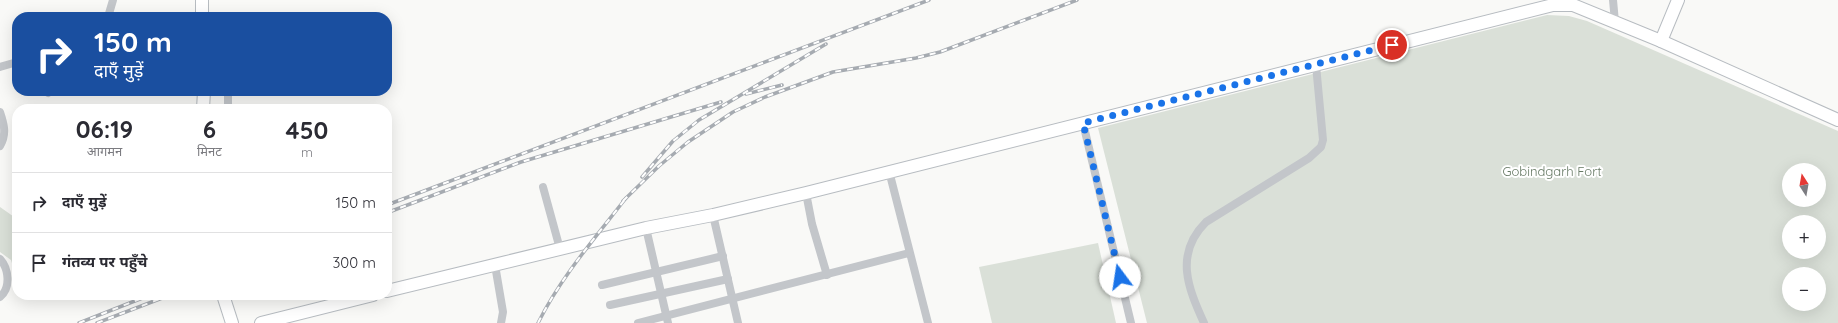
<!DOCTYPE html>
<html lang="hi">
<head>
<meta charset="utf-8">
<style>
	body { margin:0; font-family:Quicksand,"Noto Sans Devanagari",sans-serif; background:#f7f7f7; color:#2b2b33; height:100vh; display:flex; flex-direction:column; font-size:15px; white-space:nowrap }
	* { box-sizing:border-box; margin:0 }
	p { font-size:13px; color:#7c7c81 }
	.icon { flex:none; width:22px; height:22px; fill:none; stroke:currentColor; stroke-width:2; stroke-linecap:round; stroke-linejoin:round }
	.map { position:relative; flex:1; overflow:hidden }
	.panel { position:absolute; left:12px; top:104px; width:380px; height:196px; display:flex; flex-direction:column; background:#fff; border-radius:16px; box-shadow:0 4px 16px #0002 }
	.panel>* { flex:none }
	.hud { position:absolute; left:12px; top:12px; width:380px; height:84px; border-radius:16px; box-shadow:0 4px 16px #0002; background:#1a4fa0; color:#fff; overflow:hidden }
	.needle { width:26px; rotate:349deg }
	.controls { position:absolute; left:1782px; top:163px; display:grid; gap:8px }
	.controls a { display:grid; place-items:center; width:44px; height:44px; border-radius:50%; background:#fff; box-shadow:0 4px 16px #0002; font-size:20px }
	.pin { position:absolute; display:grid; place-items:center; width:34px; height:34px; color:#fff; margin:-17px; border:2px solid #fff; border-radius:50%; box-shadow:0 1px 4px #0007 }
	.me { position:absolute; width:44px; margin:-22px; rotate:346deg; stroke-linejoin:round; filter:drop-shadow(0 0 3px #0008) }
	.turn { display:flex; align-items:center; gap:14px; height:84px; padding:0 16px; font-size:18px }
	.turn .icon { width:52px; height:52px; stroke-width:2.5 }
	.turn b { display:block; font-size:28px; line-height:34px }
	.eta { display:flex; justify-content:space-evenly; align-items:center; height:68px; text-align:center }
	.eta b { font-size:24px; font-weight:800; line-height:28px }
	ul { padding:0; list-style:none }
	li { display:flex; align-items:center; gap:12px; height:60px; padding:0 16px; border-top:1px solid #e1e1e2 }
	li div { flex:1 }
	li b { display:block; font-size:15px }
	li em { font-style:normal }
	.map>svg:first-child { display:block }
	.green { fill:#dae0d8; fill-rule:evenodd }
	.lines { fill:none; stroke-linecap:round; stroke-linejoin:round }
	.secondary-casing { stroke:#b7bcc1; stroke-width:14 }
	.street { stroke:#c3c6ca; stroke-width:8 }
	.secondary { stroke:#fff; stroke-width:12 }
	.rail-casing { stroke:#a6abb1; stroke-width:3.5 }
	.rail { stroke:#fff; stroke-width:2; stroke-dasharray:6; stroke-linecap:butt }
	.route { stroke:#1a73e8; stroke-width:7; stroke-dasharray:0 12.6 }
	.labels { text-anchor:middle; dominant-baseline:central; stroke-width:4; stroke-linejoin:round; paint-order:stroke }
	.park-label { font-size:13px; fill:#667964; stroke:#fff }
</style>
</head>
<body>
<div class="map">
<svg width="1838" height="323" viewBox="0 0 1838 323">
	<rect width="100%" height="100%" fill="#f9f9f7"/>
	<g class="green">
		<path d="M1547,15l22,1 18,5 251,110v192h-691l-49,-195zM1789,170h30v30h-30zM1789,222h30v30h-30zM1789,274h30v30h-30z"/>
		<polygon points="0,207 17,219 17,279 11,260 0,252"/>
		<polygon points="1098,243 1116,323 992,323 979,267"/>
	</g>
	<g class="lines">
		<defs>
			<g id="secondary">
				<polyline points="202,0 202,17"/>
				<polyline points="1661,41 1678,0"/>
				<polyline points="203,109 204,91"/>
				<polyline points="387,291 646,228 713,215 806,193 1553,5 1573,5 1661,41 1838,120"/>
				<polyline points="223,295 232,323"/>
				<polyline points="261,323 373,295"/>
			</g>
		</defs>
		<use href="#secondary" class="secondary-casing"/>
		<g class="street">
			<polyline points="1613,0 1615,22"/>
			<polyline points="108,17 113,0"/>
			<polyline points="0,67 17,62"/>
			<polyline points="228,91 228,109"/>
			<polyline points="245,91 269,92"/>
			<polyline points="48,93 49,91"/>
			<path d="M0,112c4,12 7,22 0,34"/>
			<polyline points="1083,123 1131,323"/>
			<polyline points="889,171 928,323"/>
			<polyline points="543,187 560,249"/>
			<polyline points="806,193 812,224 827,275"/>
			<polyline points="713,215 738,323"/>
			<polyline points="646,228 668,323"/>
			<path d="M0,259c9,10 11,29 0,38"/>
			<polyline points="495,265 503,312 501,323"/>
			<polyline points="602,285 723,256"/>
			<polyline points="610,305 728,279"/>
			<polyline points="638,323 909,253"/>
			<path d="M1204,323c-16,-35 -30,-69 2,-101l103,-64 12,-11 2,-7 -7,-75"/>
		</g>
		<use href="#secondary" class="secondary"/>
		<defs>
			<g id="rail">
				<polyline points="746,94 782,85"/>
				<polyline points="642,177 673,141 699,120 826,44"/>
				<polyline points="623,201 659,166 688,142 733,112 765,97 833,72 916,58 940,52 1077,0"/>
				<polyline points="387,205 929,0"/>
				<polyline points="389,212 521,162 721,102"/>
				<polyline points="79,323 150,295"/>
				<polyline points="97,323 170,295"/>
				<path d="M538,323c23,-46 57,-85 88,-125"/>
			</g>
		</defs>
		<use href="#rail" class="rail-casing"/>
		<use href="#rail" class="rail"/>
	</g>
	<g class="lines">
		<polyline class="route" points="1120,277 1083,123 1392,45"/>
	</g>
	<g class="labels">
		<g class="park-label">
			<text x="1552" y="171">Gobindgarh Fort</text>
		</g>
	</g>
</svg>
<div class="controls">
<a><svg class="needle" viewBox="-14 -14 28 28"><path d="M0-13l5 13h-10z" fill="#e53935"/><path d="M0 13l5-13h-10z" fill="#7c7c81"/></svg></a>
<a>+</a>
<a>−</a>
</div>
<div class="pin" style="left:1392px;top:45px;background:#d93025"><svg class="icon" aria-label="arrive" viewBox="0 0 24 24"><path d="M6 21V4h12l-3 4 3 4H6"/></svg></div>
<svg class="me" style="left:1120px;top:277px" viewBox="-20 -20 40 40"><circle r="19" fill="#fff"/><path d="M0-13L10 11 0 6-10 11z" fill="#1a73e8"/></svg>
<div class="hud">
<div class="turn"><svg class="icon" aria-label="right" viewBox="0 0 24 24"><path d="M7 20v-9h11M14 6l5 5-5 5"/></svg><div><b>150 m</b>दाएँ मुड़ें</div></div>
</div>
<section class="panel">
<div class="eta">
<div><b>06:19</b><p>आगमन</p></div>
<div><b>6</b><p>मिनट</p></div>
<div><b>450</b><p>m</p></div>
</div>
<ul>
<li><svg class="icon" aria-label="right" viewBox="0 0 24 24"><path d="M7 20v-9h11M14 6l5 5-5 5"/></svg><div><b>दाएँ मुड़ें</b></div><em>150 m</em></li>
<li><svg class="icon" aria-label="arrive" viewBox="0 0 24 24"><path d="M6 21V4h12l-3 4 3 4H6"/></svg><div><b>गंतव्य पर पहुँचे</b></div><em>300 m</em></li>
</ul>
</section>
</div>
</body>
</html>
